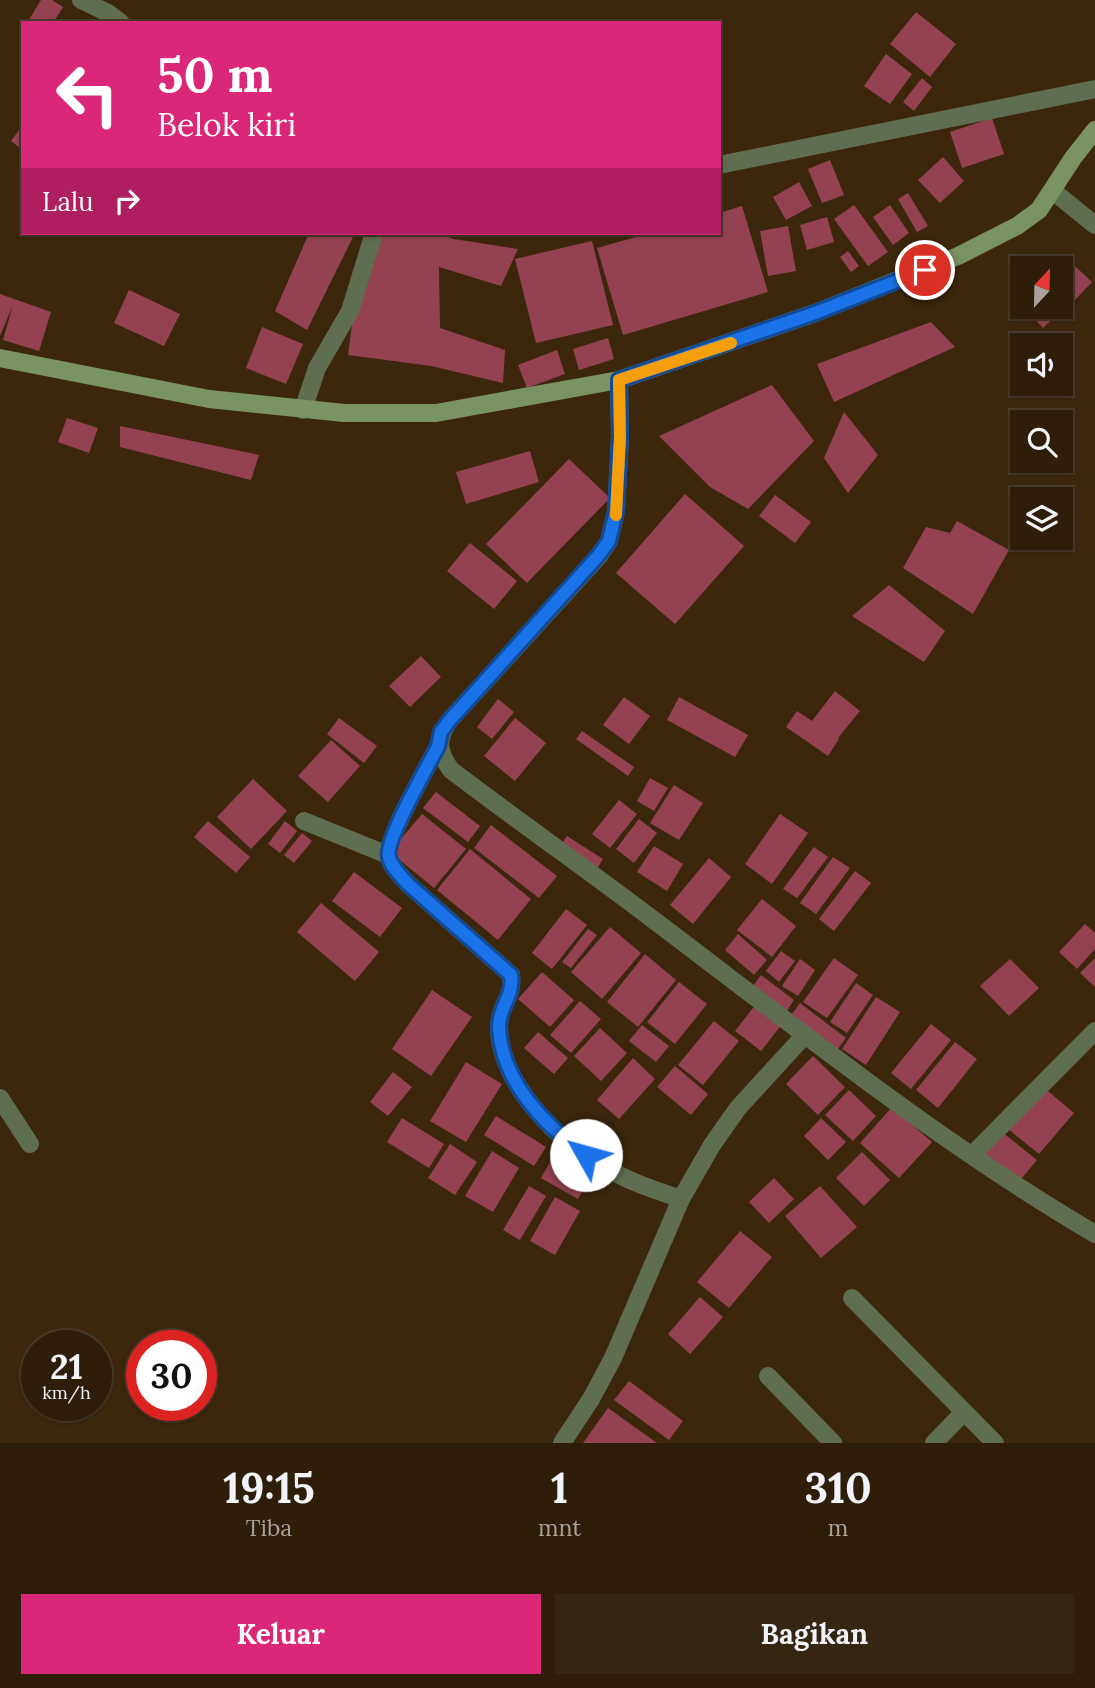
<!DOCTYPE html>
<html lang="id">
<head>
<meta charset="utf-8">
<style>
	body { margin:0; font-family:Lora,serif; background:#352612; color:#f1f3f6; height:100vh; display:flex; flex-direction:column; font-size:26px; white-space:nowrap }
	* { box-sizing:border-box; margin:0 }
	p { font-size:23px; color:#a7a29c }
	.icon { flex:none; width:38px; height:38px; fill:none; stroke:currentColor; stroke-width:2; stroke-linecap:round; stroke-linejoin:round }
	.map { position:relative; height:1443px; overflow:hidden }
	.sheet { display:flex; flex-direction:column; background:#2d1d09; flex:1 }
	.sheet>* { flex:none }
	.top-card { position:absolute; left:21px; top:21px; width:700px; height:214px; border-radius:0px; box-shadow:0 2px 5px #0004,0 0 0 2px #483b2a; background:#db2777; color:#fff; overflow:hidden }
	.needle { width:46px; rotate:22deg }
	.controls { position:absolute; left:1010px; top:256px; display:grid; gap:14px }
	.controls a { display:grid; place-items:center; width:63px; height:63px; border-radius:0px; background:#2d1d09; box-shadow:0 2px 5px #0004,0 0 0 2px #483b2a; font-size:35px }
	.speed { position:absolute; left:21px; top:1330px; display:flex; gap:14px; font-size:35px; font-weight:700; text-align:center }
	.speed>* { display:grid; place-content:center; width:91px; height:91px; border-radius:50%; background:#2d1d09; box-shadow:0 2px 5px #0004,0 0 0 2px #483b2a; line-height:1 }
	.speed small { font-size:18px; font-weight:400 }
	.speed .limit { border:10px solid #d22; background:#fff; color:#111 }
	.pin { position:absolute; display:grid; place-items:center; width:60px; height:60px; color:#fff; margin:-30px; border:4px solid #fff; border-radius:50%; box-shadow:0 2px 7px #0007 }
	.me { position:absolute; width:77px; margin:-38px; rotate:308deg; stroke-linejoin:round; filter:drop-shadow(0 0 5px #0008) }
	.turn { display:flex; align-items:center; gap:24px; height:147px; padding:0 21px; font-size:32px }
	.turn .icon { width:91px; height:91px; stroke-width:2.5 }
	.turn b { display:block; font-size:49px; line-height:60px }
	.then { display:flex; align-items:center; height:66px; padding:0 21px; background:#0003; gap:14px; font-size:26px }
	.eta { display:flex; justify-content:space-evenly; align-items:center; height:119px; text-align:center }
	.eta b { font-size:42px; font-weight:700; line-height:49px }
	.cta { display:flex; gap:14px; margin-top:auto; padding:14px 21px }
	.cta a { flex:1; height:80px; border-radius:0px; background:#db2777; color:#fff; font-size:28px; font-weight:700; line-height:80px; text-align:center }
	.cta a+a { background:#352612; color:#f1f3f6 }
	.map>svg:first-child { display:block }
	.building { fill:#944252 }
	.lines { fill:none; stroke-linecap:round; stroke-linejoin:round }
	.street { stroke:#5f6e50; stroke-width:18 }
	.secondary { stroke:#7a9362; stroke-width:18 }
	.route-casing { stroke:#114b97; stroke-width:18 }
	.route { stroke:#1a73e8; stroke-width:12 }
	.slow { stroke:#f59e0b; stroke-width:12 }
</style>
</head>
<body>
<div class="map">
<svg width="1095" height="1443" viewBox="0 0 1095 1443">
	<rect width="100%" height="100%" fill="#3c270c"/>
	<g class="building">
		<polygon points="41,0 52,0 63,7 53,23 27,23"/>
		<polygon points="916,12 956,44 930,77 890,44"/>
		<polygon points="886,54 912,74 890,104 864,86"/>
		<polygon points="922,78 932,87 914,111 903,102"/>
		<polygon points="992,118 1004,154 962,168 950,132"/>
		<polygon points="23,125 23,150 11,141"/>
		<polygon points="943,157 964,181 940,203 918,180"/>
		<polygon points="830,160 844,195 822,203 808,169"/>
		<polygon points="799,182 812,206 786,220 773,197"/>
		<polygon points="908,193 928,226 917,232 898,199"/>
		<polygon points="854,205 888,252 868,266 834,219"/>
		<polygon points="890,205 909,233 893,245 873,217"/>
		<polygon points="742,206 768,292 623,335 597,248 650,233 719,233 719,213"/>
		<polygon points="827,217 834,242 807,250 800,225"/>
		<polygon points="788,226 796,271 768,276 760,231"/>
		<polygon points="309,233 355,233 307,330 275,311"/>
		<polygon points="375,233 437,233 454,239 518,249 501,286 439,267 440,328 505,350 503,383 431,366 348,355 352,325 364,289"/>
		<polygon points="592,241 613,325 536,343 515,259"/>
		<polygon points="848,251 859,266 851,272 840,257"/>
		<polygon points="1066,258 1092,282 1075,300 1060,286 1060,268 1057,268"/>
		<polygon points="129,290 180,314 164,346 114,323"/>
		<polygon points="0,294 51,312 39,351 3,340 13,305 0,336"/>
		<polygon points="1023,306 1060,306 1063,309 1043,328"/>
		<polygon points="931,322 955,347 834,402 817,364"/>
		<polygon points="262,327 303,344 286,384 246,368"/>
		<polygon points="608,338 614,359 579,370 573,349"/>
		<polygon points="557,350 565,374 527,388 518,365"/>
		<polygon points="772,385 814,441 748,509 710,487 659,436"/>
		<polygon points="844,412 878,455 848,493 824,458"/>
		<polygon points="67,418 98,428 89,453 58,442"/>
		<polygon points="120,426 259,455 251,480 120,447"/>
		<polygon points="530,451 539,482 466,504 456,472"/>
		<polygon points="569,459 610,498 527,583 486,544"/>
		<polygon points="685,494 744,546 675,624 616,573"/>
		<polygon points="775,495 811,522 795,543 759,516"/>
		<polygon points="957,521 1009,550 973,614 903,568 926,527 950,533"/>
		<polygon points="470,543 517,581 494,609 447,571"/>
		<polygon points="889,585 945,631 924,662 852,616"/>
		<polygon points="421,656 441,677 410,707 389,686"/>
		<polygon points="835,691 860,711 838,738 839,739 828,756 786,727 797,711 812,721"/>
		<polygon points="624,697 650,716 629,744 603,725"/>
		<polygon points="679,697 748,735 735,757 667,720"/>
		<polygon points="498,699 514,712 492,739 477,727"/>
		<polygon points="339,718 377,746 364,763 327,734"/>
		<polygon points="515,718 546,743 515,781 484,756"/>
		<polygon points="582,731 634,767 628,776 576,739"/>
		<polygon points="331,740 360,766 328,802 298,776"/>
		<polygon points="650,778 668,788 654,811 637,801"/>
		<polygon points="253,779 287,811 251,849 217,817"/>
		<polygon points="674,785 703,803 679,840 650,823"/>
		<polygon points="436,792 480,826 468,842 423,808"/>
		<polygon points="619,800 637,814 610,848 592,834"/>
		<polygon points="422,814 466,849 434,888 390,852"/>
		<polygon points="780,814 808,833 772,884 745,864"/>
		<polygon points="639,819 657,833 634,863 616,849"/>
		<polygon points="208,821 250,857 236,873 194,837"/>
		<polygon points="285,821 297,831 280,853 268,844"/>
		<polygon points="491,825 557,876 539,898 474,848"/>
		<polygon points="302,833 312,841 294,863 284,855"/>
		<polygon points="567,836 603,859 597,869 561,845"/>
		<polygon points="654,846 683,864 667,891 637,872"/>
		<polygon points="814,847 828,857 797,898 783,889"/>
		<polygon points="470,849 531,899 498,940 437,890"/>
		<polygon points="833,857 850,868 816,914 800,903"/>
		<polygon points="709,858 731,877 693,924 670,905"/>
		<polygon points="855,871 871,883 834,931 819,919"/>
		<polygon points="354,872 402,908 380,937 332,901"/>
		<polygon points="762,899 796,926 772,957 737,930"/>
		<polygon points="321,903 379,952 355,981 297,932"/>
		<polygon points="566,909 587,925 552,969 532,953"/>
		<polygon points="1085,924 1095,933 1095,949 1077,969 1059,952"/>
		<polygon points="610,927 641,953 602,999 571,972"/>
		<polygon points="588,929 597,935 571,968 562,962"/>
		<polygon points="738,934 767,960 754,975 725,950"/>
		<polygon points="781,951 795,961 779,982 766,971"/>
		<polygon points="645,954 676,980 638,1027 607,1002"/>
		<polygon points="834,958 858,975 827,1018 803,1002"/>
		<polygon points="1095,958 1095,987 1080,973"/>
		<polygon points="800,959 815,970 798,996 782,986"/>
		<polygon points="1010,959 1039,988 1009,1016 980,986"/>
		<polygon points="542,972 574,1000 550,1027 518,999"/>
		<polygon points="761,975 794,1000 785,1014 751,989"/>
		<polygon points="679,982 707,1004 675,1044 647,1022"/>
		<polygon points="856,983 873,995 847,1033 830,1022"/>
		<polygon points="432,990 472,1017 431,1076 392,1049"/>
		<polygon points="876,997 900,1012 866,1065 842,1049"/>
		<polygon points="580,1001 601,1019 571,1053 550,1035"/>
		<polygon points="800,1003 846,1038 835,1053 789,1018"/>
		<polygon points="756,1004 782,1024 761,1051 735,1031"/>
		<polygon points="714,1021 739,1041 703,1085 678,1065"/>
		<polygon points="931,1024 951,1040 911,1089 891,1073"/>
		<polygon points="642,1025 669,1046 656,1062 629,1041"/>
		<polygon points="600,1028 627,1053 601,1081 574,1056"/>
		<polygon points="538,1032 568,1058 554,1074 524,1048"/>
		<polygon points="955,1042 977,1059 938,1108 916,1090"/>
		<polygon points="813,1056 845,1087 818,1115 786,1084"/>
		<polygon points="633,1058 655,1079 619,1119 597,1100"/>
		<polygon points="466,1062 502,1084 466,1142 430,1121"/>
		<polygon points="675,1066 708,1094 691,1115 657,1087"/>
		<polygon points="393,1072 412,1087 388,1116 370,1102"/>
		<polygon points="1043,1087 1074,1113 1039,1154 1008,1129"/>
		<polygon points="849,1090 876,1116 853,1141 825,1115"/>
		<polygon points="892,1107 932,1142 899,1178 860,1143"/>
		<polygon points="496,1116 546,1147 534,1166 484,1135"/>
		<polygon points="402,1118 444,1144 429,1168 387,1142"/>
		<polygon points="821,1118 846,1142 828,1160 804,1136"/>
		<polygon points="1002,1132 1037,1160 1017,1184 983,1156"/>
		<polygon points="450,1144 477,1162 455,1195 428,1178"/>
		<polygon points="492,1151 519,1168 493,1212 465,1196"/>
		<polygon points="862,1152 890,1180 864,1206 836,1178"/>
		<polygon points="554,1155 591,1175 578,1199 541,1178"/>
		<polygon points="774,1178 794,1199 769,1223 749,1202"/>
		<polygon points="529,1186 546,1196 520,1240 503,1230"/>
		<polygon points="820,1186 857,1227 821,1258 785,1216"/>
		<polygon points="555,1197 580,1211 555,1255 530,1241"/>
		<polygon points="740,1231 772,1257 729,1308 697,1282"/>
		<polygon points="700,1297 723,1317 690,1354 668,1334"/>
		<polygon points="629,1381 683,1421 669,1440 614,1400"/>
		<polygon points="608,1408 657,1443 583,1443"/>
	</g>
	<g class="lines">
		<g class="street">
			<polyline points="81,0 108,13 121,23"/>
			<polyline points="719,165 1095,89"/>
			<polyline points="1053,191 1095,225"/>
			<path d="M619,380l1,57 -4,74 -7,30 -10,15 -150,165c-13,19 -11,31 2,49 67,51 137,100 204,151 143,108 285,222 440,313"/>
			<polyline points="303,410 317,368 350,311 374,233"/>
			<path d="M438,746c-9,19 -54,95 -49,111 2,10 12,19 19,27l103,91c3,22 -12,31 -12,51 0,58 60,116 107,142 24,14 49,22 75,31"/>
			<polyline points="304,821 388,855"/>
			<polyline points="0,1098 30,1144"/>
			<polyline points="972,1155 1095,1031"/>
			<polyline points="852,1298 995,1443"/>
			<polyline points="768,1376 833,1443"/>
			<polyline points="562,1443 591,1399 613,1358 681,1199 712,1145 738,1108 804,1036"/>
			<polyline points="934,1443 964,1412"/>
		</g>
		<polyline class="secondary" points="0,358 209,399 344,413 436,413 619,380 815,313 958,256 1017,226 1039,210 1073,158 1095,130"/>
	</g>
	<g class="lines">
		<defs>
			<path id="route" d="M586,1155c-41,-29 -85,-74 -87,-128 0,-21 15,-30 12,-52l-103,-91c-7,-8 -17,-17 -19,-27 -5,-16 40,-92 49,-111l3,-14 8,-11 149,-165 11,-15 7,-30 4,-74 -1,-57 196,-67 110,-43"/>
		</defs>
		<use href="#route" class="route-casing"/>
		<use href="#route" class="route"/>
		<polyline class="slow" points="616,515 620,437 619,380 731,343"/>
	</g>
</svg>
<div class="controls">
<a><svg class="needle" viewBox="-14 -14 28 28"><path d="M0-13l5 13h-10z" fill="#e53935"/><path d="M0 13l5-13h-10z" fill="#a7a29c"/></svg></a>
<a><svg class="icon" aria-label="sound" viewBox="0 0 24 24"><path d="M4 9h4l5-4v14l-5-4H4zM17 9q2 3 0 6"/></svg></a>
<a><svg class="icon" aria-label="search" viewBox="0 0 24 24"><circle cx="10" cy="10" r="6"/><path d="M15 15l6 6"/></svg></a>
<a><svg class="icon" aria-label="layers" viewBox="0 0 24 24"><path d="M12 4l9 5-9 5-9-5zM3 14l9 5 9-5"/></svg></a>
</div>
<div class="speed"><div>21<small>km/h</small></div><div class="limit">30</div></div>
<div class="pin" style="left:925px;top:270px;background:#d93025"><svg class="icon" aria-label="arrive" viewBox="0 0 24 24"><path d="M6 21V4h12l-3 4 3 4H6"/></svg></div>
<svg class="me" style="left:586px;top:1155px" viewBox="-20 -20 40 40"><circle r="19" fill="#fff"/><path d="M0-13L10 11 0 6-10 11z" fill="#1a73e8"/></svg>
<div class="top-card">
<div class="turn"><svg class="icon" aria-label="left" viewBox="0 0 24 24"><path d="M17 20v-9H6M10 6l-5 5 5 5"/></svg><div><b>50 m</b>Belok kiri</div></div>
<div class="then">Lalu<svg class="icon" aria-label="right" viewBox="0 0 24 24"><path d="M7 20v-9h11M14 6l5 5-5 5"/></svg></div>
</div>
</div>
<section class="sheet">
<div class="eta">
<div><b>19:15</b><p>Tiba</p></div>
<div><b>1</b><p>mnt</p></div>
<div><b>310</b><p>m</p></div>
</div>
<div class="cta"><a>Keluar</a><a>Bagikan</a></div>
</section>
</body>
</html>
